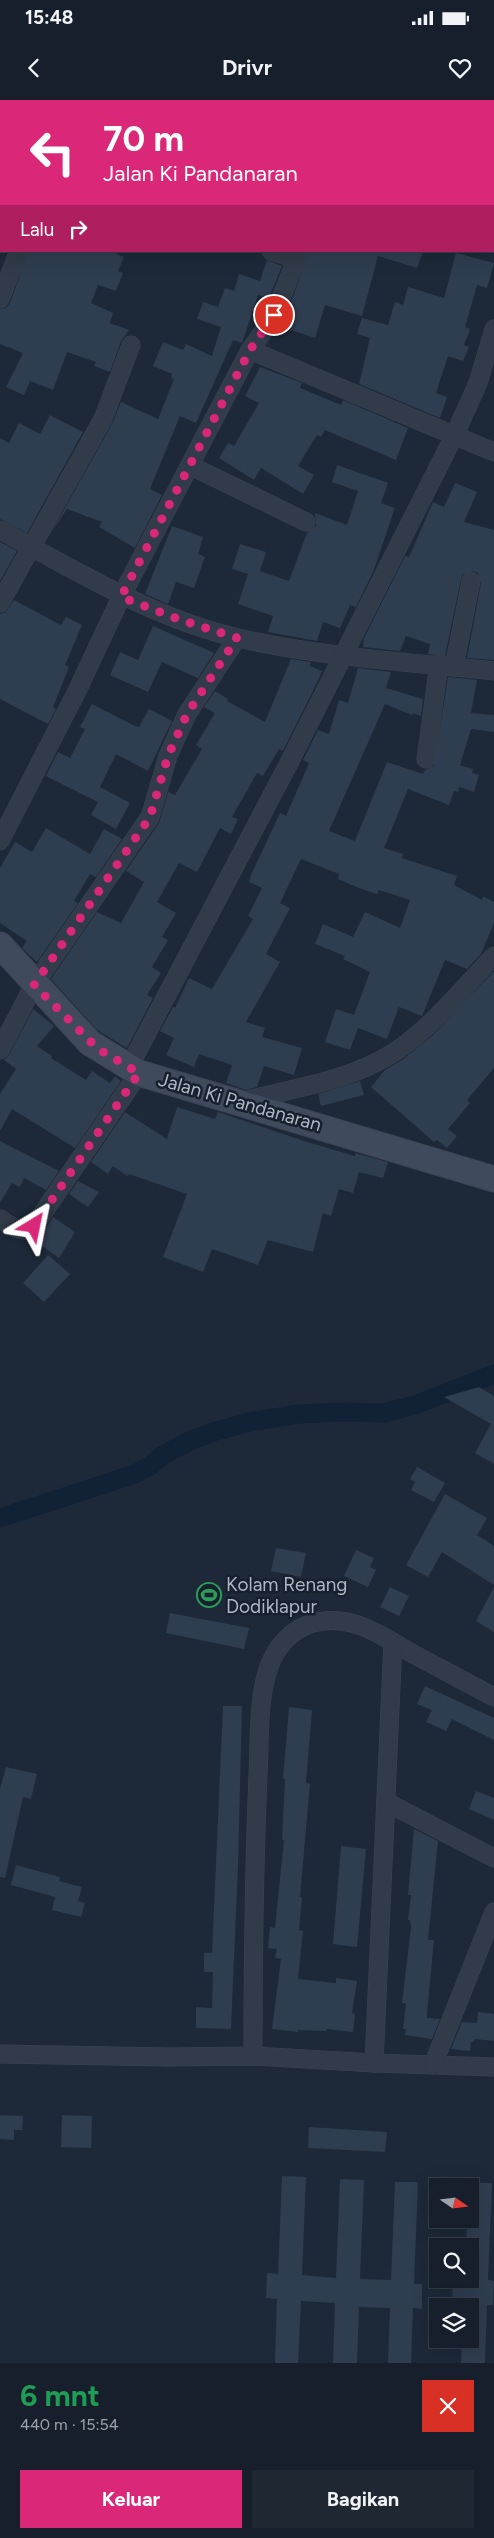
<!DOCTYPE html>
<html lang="id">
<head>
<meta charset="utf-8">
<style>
	body { margin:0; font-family:Figtree,sans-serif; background:#1f2733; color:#f1f3f6; height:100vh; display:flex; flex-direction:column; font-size:19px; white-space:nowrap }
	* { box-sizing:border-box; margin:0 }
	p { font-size:16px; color:#9ea2a9 }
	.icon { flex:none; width:28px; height:28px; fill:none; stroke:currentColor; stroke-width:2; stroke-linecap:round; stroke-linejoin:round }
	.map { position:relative; height:2263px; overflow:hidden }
	.side { display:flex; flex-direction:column; background:#161f2b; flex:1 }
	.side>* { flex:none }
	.top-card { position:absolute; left:0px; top:0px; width:495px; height:152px; box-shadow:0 5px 20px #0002,0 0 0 1px #353d47; background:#db2777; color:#fff; overflow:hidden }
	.needle { width:32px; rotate:104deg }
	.fabs { position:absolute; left:429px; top:2078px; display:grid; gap:10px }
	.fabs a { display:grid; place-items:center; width:50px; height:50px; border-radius:0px; background:#161f2b; box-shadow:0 5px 20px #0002,0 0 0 1px #353d47; font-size:25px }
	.pin { position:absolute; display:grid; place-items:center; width:42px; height:42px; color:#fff; margin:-21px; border:2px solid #fff; border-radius:50%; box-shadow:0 1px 5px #0007 }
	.me { position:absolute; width:55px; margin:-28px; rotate:35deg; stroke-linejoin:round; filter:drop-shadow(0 0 4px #0008) }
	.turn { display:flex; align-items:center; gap:18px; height:105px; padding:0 20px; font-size:22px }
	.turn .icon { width:65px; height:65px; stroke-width:2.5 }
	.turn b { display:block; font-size:35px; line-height:42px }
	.then { display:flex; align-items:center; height:48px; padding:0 20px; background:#0003; gap:10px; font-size:19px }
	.round { display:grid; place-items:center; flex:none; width:52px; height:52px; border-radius:0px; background:#1f2733 }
	.head { display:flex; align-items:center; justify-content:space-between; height:85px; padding:0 20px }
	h1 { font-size:30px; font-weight:700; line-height:38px; color:#1e9e55 }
	.button { display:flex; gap:10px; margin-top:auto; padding:10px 20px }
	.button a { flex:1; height:58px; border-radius:0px; background:#db2777; color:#fff; font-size:20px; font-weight:700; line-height:58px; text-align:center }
	.button a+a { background:#1f2733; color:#f1f3f6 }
	.status { display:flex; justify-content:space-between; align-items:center; height:35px; padding:0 25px; background:#161f2b; direction:ltr }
	.status svg { height:14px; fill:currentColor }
	header { display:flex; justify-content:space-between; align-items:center; height:65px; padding:0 20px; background:#161f2b; font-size:22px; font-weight:700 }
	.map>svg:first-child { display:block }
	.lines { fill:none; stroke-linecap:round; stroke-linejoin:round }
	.canal { stroke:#112136; stroke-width:19 }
	.building { fill:#2f3d50 }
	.street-casing { stroke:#3b4452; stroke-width:19 }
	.secondary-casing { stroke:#3b4452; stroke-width:27 }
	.street { stroke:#313b49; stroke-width:18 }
	.secondary { stroke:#3f4a5c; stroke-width:25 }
	.route { stroke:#db2777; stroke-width:9; stroke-dasharray:0 16.2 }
	.labels { text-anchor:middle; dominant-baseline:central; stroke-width:5; stroke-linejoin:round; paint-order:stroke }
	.street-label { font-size:19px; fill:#abb6c6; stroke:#17202d }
	.poi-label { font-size:19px; fill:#abb6c6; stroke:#17202d; text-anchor:start }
</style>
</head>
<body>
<div class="status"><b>15:48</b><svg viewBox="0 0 49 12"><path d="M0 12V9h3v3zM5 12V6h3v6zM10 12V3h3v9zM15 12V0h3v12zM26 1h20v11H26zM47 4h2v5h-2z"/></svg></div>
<header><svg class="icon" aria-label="back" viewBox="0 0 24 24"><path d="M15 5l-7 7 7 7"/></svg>Drivr<svg class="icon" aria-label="heart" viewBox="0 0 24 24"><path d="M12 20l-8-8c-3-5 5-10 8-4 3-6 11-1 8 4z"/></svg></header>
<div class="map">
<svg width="494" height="2263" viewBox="0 0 494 2263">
	<rect width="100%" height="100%" fill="#1d2939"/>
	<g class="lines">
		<polyline class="canal" points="0,1418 135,1374 150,1366 163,1355 192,1340 216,1331 254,1321 299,1314 344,1312 383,1313 415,1305 494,1274"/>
	</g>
	<g class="building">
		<polygon points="29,151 110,151 124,157 118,171 123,173 116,191 98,185 91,203 113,213 110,223 129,230 121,241 110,272 94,266 96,262 67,252 53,290 30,281 24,295 6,287 23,253 0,244 0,209 6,208 10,203"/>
		<polygon points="309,151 423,151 417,168 378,156 362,216 325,205 315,238 279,226 294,194"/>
		<polygon points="456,153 494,163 487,188 477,185 465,227 470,229 464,245 469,247 463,261 448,256 436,293 447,297 440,318 359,284 370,238 357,234 362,218 388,225 395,202 403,205 408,187 444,198"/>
		<polygon points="267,160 282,166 269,198 258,195 242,243 233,240 196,323 180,316 150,389 162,395 135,448 99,427 102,422 67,409 51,433 112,324 121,302 158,319 174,279 171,278 172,274 153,266 163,242 183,250 186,244 212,256 221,227 197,219 203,202 218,207 225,188 234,191 239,174 260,181"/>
		<polygon points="260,267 302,283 300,288 341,305 343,300 408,328 396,360 325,330 321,337 317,335 298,366 314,375 303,394 261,368 254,380 219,358 228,343 234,346 259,303 245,296"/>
		<polygon points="50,315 83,332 27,433 0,419 0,338 9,343 19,323 40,334"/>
		<polygon points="337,365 388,383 381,403 395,408 373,472 356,507 350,505 340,528 323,522 317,541 268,532 273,516 238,504 248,474 232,469 240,444 266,452 260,471 289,481 307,433 316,426 315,413 347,425 358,391 332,382"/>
		<polygon points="455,383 477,392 464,422 494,430 494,560 467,558 481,483 478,473 473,471 463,474 461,479 445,556 428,554 430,544 406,536 400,551 363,547 364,538 405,456 409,457 433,402 444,407"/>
		<polygon points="172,426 203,437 198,454 205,457 194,488 176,482 168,504 145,494"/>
		<polygon points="0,442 17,451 0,481"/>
		<polygon points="14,500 61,525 66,517 82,525 65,565 69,567 53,607 56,609 48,624 0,599 0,514 6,512"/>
		<polygon points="153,526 214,553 198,578 162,562 148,592 110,575 120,552 138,560"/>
		<polygon points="291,559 311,562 310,566 322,571 316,585 283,651 279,649 263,676 257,673 232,717 238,719 231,734 220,728 197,772 179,763 157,802 176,813 162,837 168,840 152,867 161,873 147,895 153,898 127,948 97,930 51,879 97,812 121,823 144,782 126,771 159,723 168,692 175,695 202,649 196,645 215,613 204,607 215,591 228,599 227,601 265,622"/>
		<polygon points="358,568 391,572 386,588 423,599 421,616 413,613 412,615 385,604 329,731 355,741 387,662 423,674 425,670 434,666 448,577 477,580 471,613 494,615 494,632 471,629 460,665 473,669 472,673 479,675 474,692 459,687 458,692 454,691 449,705 408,689 384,748 403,754 402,758 457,776 454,785 482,800 483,796 494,802 494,823 481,854 467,869 445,860 422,916 399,907 387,939 358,928 350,950 325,942 336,909 354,915 370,872 343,859 345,856 315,844 323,824 353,837 365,812 400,828 410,800 379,790 377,794 359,788 338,779 339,774 301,759 280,803 290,808 266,854 280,862 246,922 265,928 262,937 302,948 294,975 264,966 257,987 246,990 226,983 232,965 199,954 194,967 166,955 174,938 160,931 173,907 175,908 189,878 212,889 253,819 248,816 262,788 249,782 251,775 280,713 286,716 309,663 303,660 318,630 329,634 339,600 348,603"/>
		<polygon points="92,604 135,626 139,627 149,609 172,621 148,671 116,654 100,687 130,703 116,729 91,715 98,702 46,676 58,652 70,658 85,629 80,627"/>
		<polygon points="46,728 90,754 104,729 122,739 96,777 90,774 74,801 78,803 37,862 22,848 27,841 0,823 0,768 15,742 32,752"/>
		<polygon points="494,871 494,968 467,1000 470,1003 448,1029 457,1036 447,1048 437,1040 434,1042 371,987 385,970 402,960 433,935"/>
		<polygon points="33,909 54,926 37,946 52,956 51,958 86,980 92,971 110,983 115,976 121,981 75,1048 12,1009 0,1031 0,994 16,969 4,960 9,955"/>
		<polygon points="360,981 364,995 321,1006 318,994"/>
		<polygon points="177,1007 215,1019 218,1012 304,1041 355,1056 355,1053 388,1062 383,1078 359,1072 353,1093 339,1089 331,1116 323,1113 313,1152 268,1140 258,1165 212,1149 203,1172 163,1157 187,1094 129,1074 127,1076 113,1066 108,1074 91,1062 125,1012 167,1039"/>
		<polygon points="0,1041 59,1071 46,1090 24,1078 20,1087 12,1083 0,1103"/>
		<polygon points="78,1081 99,1092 88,1107 69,1094"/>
		<polygon points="53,1117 75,1132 59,1158 32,1139 43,1132"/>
		<polygon points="48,1155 70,1174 44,1202 23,1183"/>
		<polygon points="479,1287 494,1296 494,1364 475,1353 491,1324 444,1297"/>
		<polygon points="417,1367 445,1383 434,1402 411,1390 415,1382 410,1379"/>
		<polygon points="445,1394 487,1418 477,1435 494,1446 494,1485 442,1452 428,1477 406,1465"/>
		<polygon points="276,1448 306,1453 301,1477 271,1471"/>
		<polygon points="356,1450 374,1458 370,1467 376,1470 368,1487 344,1476"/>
		<polygon points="390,1487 409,1496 399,1516 380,1507"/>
		<polygon points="494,1487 494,1532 476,1521"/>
		<polygon points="170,1513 249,1528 244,1549 166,1533"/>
		<polygon points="425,1586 494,1618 494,1640 452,1619 446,1631 426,1622 432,1610 417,1604"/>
		<polygon points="223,1606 242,1606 238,1765 231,1929 196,1928 196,1907 212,1908 213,1872 204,1872 204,1853 212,1853"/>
		<polygon points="289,1607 312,1610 306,1683 310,1684 300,1797 302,1797 299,1830 303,1831 298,1879 336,1883 336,1878 357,1881 352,1913 355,1914 353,1932 327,1929 326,1931 298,1930 298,1932 272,1929 281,1859 275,1858 277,1849 268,1848 270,1827 275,1828 284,1740 282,1740 285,1679 283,1679"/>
		<polygon points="6,1667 37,1674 31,1699 23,1697 5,1778 0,1777 0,1689"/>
		<polygon points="476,1691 494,1698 494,1720 469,1709"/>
		<polygon points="414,1729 438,1741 428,1840 434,1840 427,1913 427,1918 440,1919 432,1939 405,1935 406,1929 403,1929 406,1903 402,1903 411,1827 410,1820 408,1820 411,1795 408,1795"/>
		<polygon points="341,1746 366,1749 357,1847 333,1844"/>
		<polygon points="16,1765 60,1777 59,1781 82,1787 78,1801 85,1803 81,1817 52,1810 55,1797 11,1785"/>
		<polygon points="478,1912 494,1914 494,1941 474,1939 474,1942 471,1942 470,1951 451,1949 462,1922 477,1923"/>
		<polygon points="0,2015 23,2016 22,2030 14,2030 14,2040 0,2039"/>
		<polygon points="62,2015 92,2016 91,2048 61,2047"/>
		<polygon points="309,2027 387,2032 385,2052 308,2048"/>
		<polygon points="282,2076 306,2077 302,2175 336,2178 340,2079 364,2080 360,2179 391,2180 395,2082 418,2082 414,2184 422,2184 422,2209 413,2208 411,2263 388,2263 390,2208 359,2207 357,2263 333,2263 335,2203 301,2201 298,2263 275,2263 277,2199 266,2198 267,2173 278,2174"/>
		<polygon points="470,2083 492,2083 488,2180 494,2181 493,2205 487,2205 485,2263 461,2263 462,2239 470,2239 470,2206 452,2204 453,2179 470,2179 470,2146 466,2146 467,2119 470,2119"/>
	</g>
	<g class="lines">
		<defs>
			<g id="street">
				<polyline points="208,0 213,1"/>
				<polyline points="81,1 81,0"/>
				<polyline points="188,1 189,0"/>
				<polyline points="346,1 346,0"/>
				<polyline points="0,110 1,111"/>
				<polyline points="271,151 296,159"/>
				<polyline points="0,199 19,151"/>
				<polyline points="250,250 494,352"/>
				<polyline points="191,366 306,422"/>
				<path d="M0,430c77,41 152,88 238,108 84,19 171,24 256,33"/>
				<polyline points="0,503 103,319 131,245"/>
				<polyline points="454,567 471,481"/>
				<polyline points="426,659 439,564"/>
				<path d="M0,741l77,-150 44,-94 129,-247c24,-30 36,-63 49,-99"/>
				<polyline points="0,950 34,885 150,717 168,656 187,614 237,538"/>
				<polyline points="129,967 290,661 455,334 478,283 494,229"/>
				<path d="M240,1002c45,-12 97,-19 139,-41 45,-23 80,-69 115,-105"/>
				<path d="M0,1119c10,6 23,17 34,7l105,-153"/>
				<polyline points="386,1702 494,1758"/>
				<polyline points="0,1954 168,1957 253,1956 374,1963 494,1967"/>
				<path d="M253,1956c0,-93 1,-186 5,-280 2,-36 -1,-78 12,-112 9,-23 29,-41 54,-43 35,-4 64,19 93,35 26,14 51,27 77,41"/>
				<polyline points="374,1963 393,1542"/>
				<polyline points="433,1965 494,1812"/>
			</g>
			<polyline id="secondary" points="0,845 90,943 139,973 494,1079"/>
		</defs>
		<use href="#street" class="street-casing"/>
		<use href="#secondary" class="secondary-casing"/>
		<use href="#street" class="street"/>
		<use href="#secondary" class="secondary"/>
	</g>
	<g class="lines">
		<polyline class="route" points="34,1126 139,973 98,949 34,885 150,717 168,656 187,614 237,538 178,519 121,497 250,250 274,215"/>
	</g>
	<defs>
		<symbol id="stadium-ring" viewBox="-11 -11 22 22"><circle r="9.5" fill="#17202d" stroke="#2e9e5b" stroke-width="1.5"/><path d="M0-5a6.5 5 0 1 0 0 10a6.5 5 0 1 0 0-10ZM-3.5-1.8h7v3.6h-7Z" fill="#2e9e5b"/></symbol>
	</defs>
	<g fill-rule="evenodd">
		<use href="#stadium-ring" x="195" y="1481" width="28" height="28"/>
	</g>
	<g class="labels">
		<g class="street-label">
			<text transform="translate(240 1002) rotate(16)">Jalan Ki Pandanaran</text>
		</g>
		<g class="poi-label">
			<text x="226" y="1484">Kolam Renang<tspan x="226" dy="22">Dodiklapur</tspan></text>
		</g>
	</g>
</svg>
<div class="fabs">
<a><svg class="needle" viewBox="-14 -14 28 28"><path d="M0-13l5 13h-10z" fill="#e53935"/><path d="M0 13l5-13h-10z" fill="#9ea2a9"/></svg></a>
<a><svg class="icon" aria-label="search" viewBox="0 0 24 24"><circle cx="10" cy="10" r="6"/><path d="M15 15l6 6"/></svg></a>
<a><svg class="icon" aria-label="layers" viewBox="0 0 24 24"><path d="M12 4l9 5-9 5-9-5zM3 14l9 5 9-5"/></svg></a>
</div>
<div class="pin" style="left:274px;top:215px;background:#d93025"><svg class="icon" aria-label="arrive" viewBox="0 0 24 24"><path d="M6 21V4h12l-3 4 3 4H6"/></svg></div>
<svg class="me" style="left:34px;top:1126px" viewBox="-20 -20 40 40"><path d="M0-17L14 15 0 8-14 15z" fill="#db2777" stroke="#fff" stroke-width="4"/></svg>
<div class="top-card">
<div class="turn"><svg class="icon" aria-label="left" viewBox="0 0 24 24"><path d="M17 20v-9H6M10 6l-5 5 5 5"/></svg><div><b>70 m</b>Jalan Ki Pandanaran</div></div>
<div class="then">Lalu<svg class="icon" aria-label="right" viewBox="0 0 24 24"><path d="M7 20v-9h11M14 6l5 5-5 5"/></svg></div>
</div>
</div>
<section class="side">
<div class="head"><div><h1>6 mnt</h1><p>440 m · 15:54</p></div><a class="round" style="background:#d93025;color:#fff"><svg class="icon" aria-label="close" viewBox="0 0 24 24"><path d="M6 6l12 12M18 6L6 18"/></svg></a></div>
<div class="button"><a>Keluar</a><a>Bagikan</a></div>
</section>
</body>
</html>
